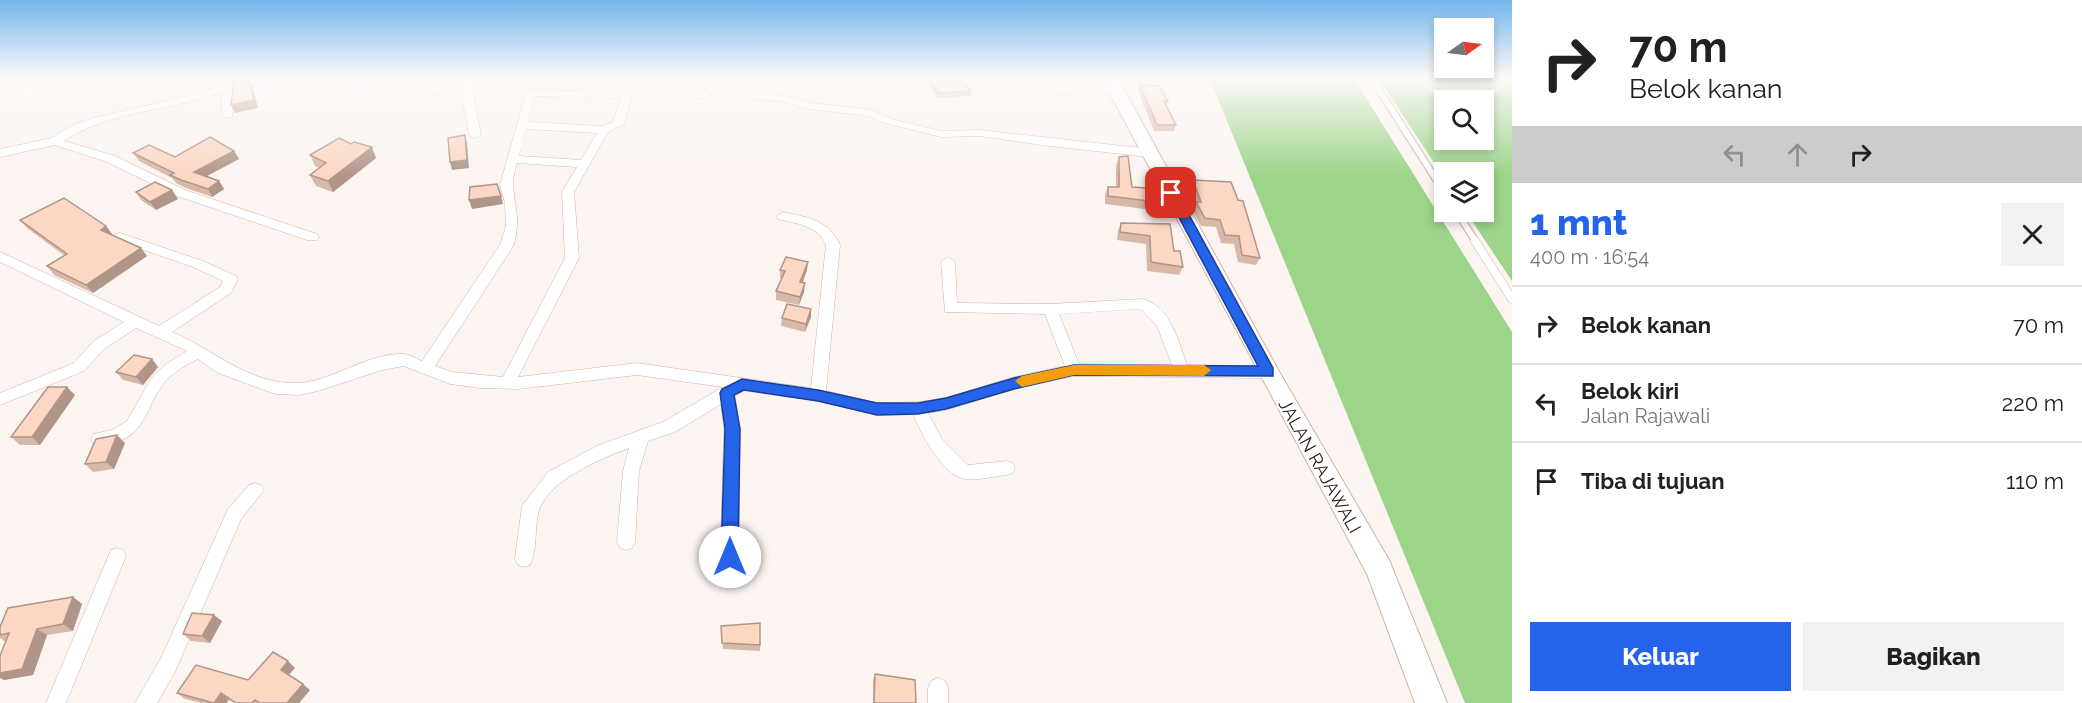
<!DOCTYPE html>
<html lang="id">
<head>
<meta charset="utf-8">
<style>
	body { margin:0; font-family:Raleway,sans-serif; background:#f2f2f2; color:#202124; height:100vh; display:flex; flex-direction:column; font-size:22px; white-space:nowrap }
	* { box-sizing:border-box; margin:0 }
	p { font-size:20px; color:#757577 }
	.icon { flex:none; width:33px; height:33px; fill:none; stroke:currentColor; stroke-width:2; stroke-linecap:round; stroke-linejoin:round }
	.map { position:relative; flex:1; overflow:hidden }
	.sheet { display:flex; flex-direction:column; background:#fff; width:570px }
	.sheet>* { flex:none }
	.hud { background:#fff; color:#202124; overflow:hidden }
	.needle { width:39px; rotate:76deg }
	.controls { position:absolute; left:1434px; top:18px; display:grid; gap:12px }
	.controls a { display:grid; place-items:center; width:60px; height:60px; border-radius:0px; background:#fff; box-shadow:0 3px 9px #0003; font-size:30px }
	.pin { position:absolute; display:grid; place-items:center; width:51px; height:51px; color:#fff; margin:-26px; border-radius:12px; box-shadow:0 3px 9px #0006 }
	.me { position:absolute; width:66px; margin:-33px; rotate:0deg; stroke-linejoin:round; filter:drop-shadow(0 0 4px #0008) }
	.turn { display:flex; align-items:center; gap:21px; height:126px; padding:0 18px; font-size:27px }
	.turn .icon { width:78px; height:78px; stroke-width:2.5 }
	.turn b { display:block; font-size:42px; line-height:51px }
	.lanes { display:flex; align-items:center; height:57px; padding:0 18px; background:#0003; justify-content:center; gap:30px; direction:ltr }
	.lanes .off { opacity:.35 }
	.round { display:grid; place-items:center; flex:none; width:63px; height:63px; border-radius:0px; background:#f2f2f2 }
	.summary { display:flex; align-items:center; justify-content:space-between; height:102px; padding:0 18px }
	h1 { font-size:36px; font-weight:800; line-height:45px; color:#2563eb }
	.action { display:flex; gap:12px; margin-top:auto; padding:12px 18px }
	.action a { flex:1; height:69px; border-radius:0px; background:#2563eb; color:#fff; font-size:24px; font-weight:800; line-height:69px; text-align:center }
	.action a+a { background:#f2f2f2; color:#202124 }
	ul { padding:0; list-style:none }
	li { display:flex; align-items:center; gap:18px; height:78px; padding:0 18px; border-top:2px solid #e0e0e0 }
	li div { flex:1 }
	li b { display:block; font-size:22px }
	li em { font-style:normal }
	main { display:flex; flex:1; min-height:0 }
	.map>svg:first-child { display:block }
	.green { fill:#9cd489; fill-rule:evenodd }
	.lines { fill:none; stroke-linecap:round; stroke-linejoin:round }
	.lane-far1-casing { stroke:#d1b4a4; stroke-width:8 }
	.lane-casing { stroke:#d1b4a4; stroke-width:9 }
	.street-casing { stroke:#d1b4a4; stroke-width:1 }
	.secondary-casing { stroke:#d1b4a4; stroke-width:2 }
	.lane-far1 { stroke:#fff; stroke-width:6 }
	.lane { stroke:#fff; stroke-width:8 }
	.street { fill:#fff; fill-rule:evenodd }
	.secondary { fill:#fff; fill-rule:evenodd }
	.wall { fill:#d8b9a9 }
	.shaded-wall { fill:#b09689 }
	.building { fill:#fbd7c4; stroke:#b09689; stroke-width:1.5 }
	.route { fill:#2563eb; stroke:#184099; stroke-width:1.5 }
	.slow { fill:#f59e0b }
	.labels { text-anchor:middle; dominant-baseline:central; stroke-width:4.5; stroke-linejoin:round; paint-order:stroke }
	.street-label { font-size:18px; fill:#2b201a; stroke:#fff }
</style>
</head>
<body>
<main>
<div class="map">
<svg width="1512" height="703" viewBox="0 0 1512 703">
	<rect width="100%" height="100%" fill="#fbf4f1"/>
	<g class="green">
		<polygon points="1209,77 1353,77 1512,332 1512,703 1465,703"/>
		<path d="M1378,77h134v204l-46,-69h18v-40h-40v6zM1444,100h40v40h-40z"/>
	</g>
	<g class="lines">
		<defs>
			<g id="lane-far1">
				<polyline points="1371,77 1444,192"/>
				<polyline points="1457,212 1476,242"/>
			</g>
			<polyline id="lane" points="1475,241 1512,299"/>
			<g id="street">
				<polygon points="0,77 11,77 29,85 34,96 25,98 21,89 0,81"/>
				<path d="M274,77l-42,11v29l-4,1 -6,-3v-23c-51,19 -112,18 -158,49l51,15 70,34 132,44 2,3 -2,3h-10l-130,-44 -70,-34 -52,-17 -55,12v-8l52,-11 21,-13 20,-7 103,-24 42,-15z"/>
				<polygon points="338,77 386,77 367,83"/>
				<polygon points="416,77 431,77 436,87 460,84 459,77 469,77 470,83 515,78 520,81 515,84 472,89 481,135 475,138 469,135 461,91 428,93 423,81"/>
				<polygon points="729,77 749,77 744,80 757,94 781,95 811,103 871,110 892,119 941,131 980,130 1150,149 1156,153 1150,157 1049,146 980,136 941,137 884,123 869,116 810,109 781,101 750,99 734,82 702,99 693,97"/>
				<polygon points="1116,86 1120,87 1120,91 1054,93 1049,90 1054,87"/>
				<path d="M531,90l94,2 7,4 -8,28 -16,8 -34,60 5,66 -61,119 119,-14 174,25 15,-143c-8,-20 -29,-21 -48,-26l-1,-3 6,-4c24,5 46,8 57,33l-14,146 51,12 41,-1 28,-4 68,-21 51,-11 -20,-52 -100,-2 -4,-50 7,-5 7,5 2,41 93,1 93,-5c28,8 35,42 44,66l81,1 5,2 3,4 -3,4 -5,2 -194,-2 -60,13 -68,21 -18,3 14,26 26,26 39,-4 6,2 2,5 -2,5 -6,2c-13,1 -29,6 -42,4 -22,-3 -45,-47 -52,-65l-36,1 -59,-14 -74,-11 -9,6 5,33 -2,147 -2,6 -7,3 -7,-3 -2,-6 4,-147 -3,-25 -46,28 -27,9 -9,30 -4,71 -3,6 -6,2 -6,-2 -3,-6 6,-71 6,-23c-27,10 -80,32 -90,62 -5,17 -1,38 -9,55l-6,2 -6,-2 -3,-6 7,-53 26,-34 51,-27 64,-23 60,-35 -86,-12 -119,14 -38,-1 -30,-4 -46,-18 -22,4 -64,21 -19,4 -24,-1 -57,-21 -20,-14c-12,6 -25,13 -34,24 -18,22 -17,50 -48,59 -8,2 -15,4 -23,2l-2,-5 2,-5 19,-4 15,-9 25,-44 14,-13 21,-13 -51,-23 -32,21 -20,22 -84,34v-12l74,-30 20,-22 30,-19 -124,-60v-10l159,74 61,-39 3,-6 -30,-14 -78,-27 -2,-3 2,-3 5,-1 83,28 33,15 2,3 -7,14 -59,39c41,17 77,53 126,51 36,-2 70,-31 107,-29 5,1 12,5 17,7l78,-116 6,-19 -1,-23 -5,-18 26,-92zM535,96l86,2 -8,24 -10,4 -75,-4zM526,129l71,4 -16,27 -62,-4zM517,163l60,4 -15,25 3,66 -62,119 -51,-5 -17,-6 79,-121c6,-26 2,-33 -1,-58 -1,-7 2,-17 4,-24zM1141,309l16,17 15,39 -93,-1 -20,-50z"/>
				<polygon points="255,483 261,485 264,490 241,519 175,672 157,703 135,703 161,658 228,509 249,485"/>
				<polygon points="117,548 123,550 126,556 66,703 46,703 111,550"/>
				<polygon points="938,678 945,681 948,688 948,703 928,703 928,688 931,681"/>
			</g>
			<polygon id="secondary" points="1101,77 1117,77 1281,375 1389,560 1447,703 1415,703 1367,574"/>
		</defs>
		<use href="#lane-far1" class="lane-far1-casing"/>
		<use href="#lane" class="lane-casing"/>
		<use href="#street" class="street-casing"/>
		<use href="#secondary" class="secondary-casing"/>
		<use href="#lane-far1" class="lane-far1"/>
		<use href="#lane" class="lane"/>
		<use href="#street" class="street"/>
		<use href="#secondary" class="secondary"/>
	</g>
	<g class="wall">
		<polygon points="923,77 938,77 942,80 971,91 970,96 938,98"/>
		<polygon points="1140,85 1168,102 1166,106 1176,125 1174,131 1154,131 1138,91"/>
		<polygon points="234,151 239,159 207,176 219,181 224,189 212,197 186,188 176,183 172,178 139,161 133,153 175,157"/>
		<polygon points="310,155 376,158 333,192 316,186 310,175 319,168 315,166"/>
		<polygon points="1119,157 1132,187 1149,201 1145,209 1105,204 1105,195 1108,187 1116,187 1116,165"/>
		<polygon points="1193,180 1260,258 1256,265 1238,262 1234,244 1221,243 1216,227 1201,226 1192,209 1195,204 1189,187"/>
		<polygon points="136,192 178,199 156,210 141,200"/>
		<polygon points="20,220 106,226 112,234 111,235 147,256 93,293 54,275 47,266 65,256 27,228"/>
		<polygon points="1121,223 1170,224 1174,251 1183,267 1179,275 1147,271 1146,244 1117,240 1118,231"/>
		<polygon points="780,270 807,270 802,283 804,292 799,305 776,300 776,291 782,278 780,278"/>
		<polygon points="811,309 811,317 805,332 781,326 782,318"/>
		<polygon points="152,359 158,367 143,385 123,380 116,372"/>
		<polygon points="75,395 40,445 20,445 11,437"/>
		<polygon points="125,443 114,469 93,472 85,464"/>
		<polygon points="73,597 82,604 73,631 47,635 33,675 4,680 6,642 0,638 0,627"/>
		<polygon points="222,621 210,643 191,641 183,634"/>
		<polygon points="760,623 760,651 723,649 721,626"/>
		<polygon points="295,668 289,675 310,690 299,703 234,703 229,700 226,703 201,703 185,699 177,693 248,680"/>
		<polygon points="875,674 916,703 873,703 873,680"/>
	</g>
	<g class="shaded-wall">
		<polygon points="248,77 252,85 258,108 235,113 231,105"/>
		<polygon points="465,135 467,143 469,168 452,170 450,162"/>
		<polygon points="372,147 376,158 333,192 328,181"/>
		<polygon points="234,151 239,159 199,180 194,172"/>
		<polygon points="219,181 224,189 212,197 208,189"/>
		<polygon points="172,190 178,199 156,210 150,202"/>
		<polygon points="501,196 503,204 472,209 469,200"/>
		<polygon points="106,226 112,234 107,238 101,230"/>
		<polygon points="141,248 147,256 93,293 86,285"/>
		<polygon points="808,262 807,270 800,290 800,282"/>
		<polygon points="805,283 804,292 799,305 800,297"/>
		<polygon points="811,309 811,317 805,332 806,324"/>
		<polygon points="152,359 158,367 143,385 136,377"/>
		<polygon points="67,387 75,395 40,445 32,437"/>
		<polygon points="117,435 125,443 114,469 106,462"/>
		<polygon points="73,597 82,604 73,631 63,624"/>
		<polygon points="214,615 222,621 210,643 202,636"/>
		<polygon points="37,629 47,635 33,675 4,680 0,678 0,673"/>
		<polygon points="288,661 295,668 287,676 281,670"/>
		<polygon points="303,684 310,690 299,703 287,703"/>
		<polygon points="221,693 229,700 226,703 215,703"/>
	</g>
	<g class="building">
		<polygon points="248,77 254,100 231,105 234,81"/>
		<polygon points="927,77 938,77 942,80 947,77 960,77 971,91 939,93"/>
		<polygon points="1140,85 1160,86 1168,102 1164,101 1176,125 1157,125"/>
		<polygon points="465,135 467,160 450,162 448,138"/>
		<polygon points="210,137 234,151 194,172 219,181 208,189 181,180 170,175 174,173 133,153 149,145 175,157"/>
		<polygon points="339,138 351,144 354,142 372,147 328,181 310,175 326,163 310,155"/>
		<polygon points="1128,156 1132,187 1147,188 1149,201 1108,196 1108,187 1119,187 1119,157"/>
		<polygon points="1193,180 1231,182 1238,200 1243,201 1260,258 1242,255 1239,236 1225,235 1220,220 1205,218 1196,202 1201,202"/>
		<polygon points="155,182 172,190 150,202 136,192"/>
		<polygon points="497,184 501,196 469,200 470,187"/>
		<polygon points="64,198 106,226 101,230 141,248 86,285 47,266 67,254 20,220"/>
		<polygon points="1121,223 1170,224 1174,251 1180,251 1183,267 1151,262 1150,236 1120,232"/>
		<polygon points="786,257 808,262 800,282 805,283 800,297 776,291 785,271 780,270"/>
		<polygon points="787,304 811,309 806,324 782,318"/>
		<polygon points="134,355 152,359 136,377 116,372"/>
		<polygon points="48,387 67,387 32,437 11,437"/>
		<polygon points="117,435 106,462 85,464 96,439"/>
		<polygon points="73,597 63,624 37,629 22,669 0,673 0,656 9,633 0,635 0,627 8,608"/>
		<polygon points="192,613 214,615 202,636 183,634"/>
		<polygon points="760,623 760,645 722,643 721,626"/>
		<polygon points="273,652 288,661 281,670 303,684 287,703 260,703 255,700 252,703 236,703 221,693 214,703 177,693 196,665 248,680"/>
		<polygon points="875,674 915,680 916,703 874,703"/>
	</g>
	<linearGradient id="sky" x2="0" y2="1"><stop stop-color="#71b5eb"/><stop offset="0.44" stop-color="#fdfaf9"/><stop offset="1" stop-color="#fdfaf9" stop-opacity="0"/></linearGradient>
	<rect width="1512" height="176" fill="url(#sky)"/>
	<polygon class="route" points="1171,190 1177,193 1273,368 1273,376 1074,375 1014,389 946,409 918,414 877,415 818,401 744,390 734,395 740,429 738,557 735,563 730,565 724,563 721,557 725,429 720,393 722,389 742,379 818,390 877,403 918,403 946,398 1014,378 1074,365 1258,366 1166,193"/>
	<polygon class="slow" points="1074,365 1204,365 1211,370 1204,376 1074,375 1022,387 1015,381 1022,376"/>
	<g class="labels">
		<g class="street-label">
			<text transform="translate(1320 466) rotate(61)">JALAN RAJAWALI</text>
		</g>
	</g>
</svg>
<div class="controls">
<a><svg class="needle" viewBox="-14 -14 28 28"><path d="M0-13l5 13h-10z" fill="#e53935"/><path d="M0 13l5-13h-10z" fill="#757577"/></svg></a>
<a><svg class="icon" aria-label="search" viewBox="0 0 24 24"><circle cx="10" cy="10" r="6"/><path d="M15 15l6 6"/></svg></a>
<a><svg class="icon" aria-label="layers" viewBox="0 0 24 24"><path d="M12 4l9 5-9 5-9-5zM3 14l9 5 9-5"/></svg></a>
</div>
<div class="pin" style="left:1171px;top:193px;background:#d93025"><svg class="icon" aria-label="arrive" viewBox="0 0 24 24"><path d="M6 21V4h12l-3 4 3 4H6"/></svg></div>
<svg class="me" style="left:730px;top:557px" viewBox="-20 -20 40 40"><circle r="19" fill="#fff"/><path d="M0-13L10 11 0 6-10 11z" fill="#2563eb"/></svg>
</div>
<section class="sheet">
<div class="hud">
<div class="turn"><svg class="icon" aria-label="right" viewBox="0 0 24 24"><path d="M7 20v-9h11M14 6l5 5-5 5"/></svg><div><b>70 m</b>Belok kanan</div></div>
<div class="lanes"><svg class="icon off" aria-label="left" viewBox="0 0 24 24"><path d="M17 20v-9H6M10 6l-5 5 5 5"/></svg><svg class="icon off" aria-label="ahead" viewBox="0 0 24 24"><path d="M12 20V5M6 11l6-6 6 6"/></svg><svg class="icon" aria-label="right" viewBox="0 0 24 24"><path d="M7 20v-9h11M14 6l5 5-5 5"/></svg></div>
</div>
<div class="summary"><div><h1>1 mnt</h1><p>400 m · 16:54</p></div><a class="round"><svg class="icon" aria-label="close" viewBox="0 0 24 24"><path d="M6 6l12 12M18 6L6 18"/></svg></a></div>
<ul>
<li><svg class="icon" aria-label="right" viewBox="0 0 24 24"><path d="M7 20v-9h11M14 6l5 5-5 5"/></svg><div><b>Belok kanan</b></div><em>70 m</em></li>
<li><svg class="icon" aria-label="left" viewBox="0 0 24 24"><path d="M17 20v-9H6M10 6l-5 5 5 5"/></svg><div><b>Belok kiri</b><p>Jalan Rajawali</p></div><em>220 m</em></li>
<li><svg class="icon" aria-label="arrive" viewBox="0 0 24 24"><path d="M6 21V4h12l-3 4 3 4H6"/></svg><div><b>Tiba di tujuan</b></div><em>110 m</em></li>
</ul>
<div class="action"><a>Keluar</a><a>Bagikan</a></div>
</section>
</main>
</body>
</html>
